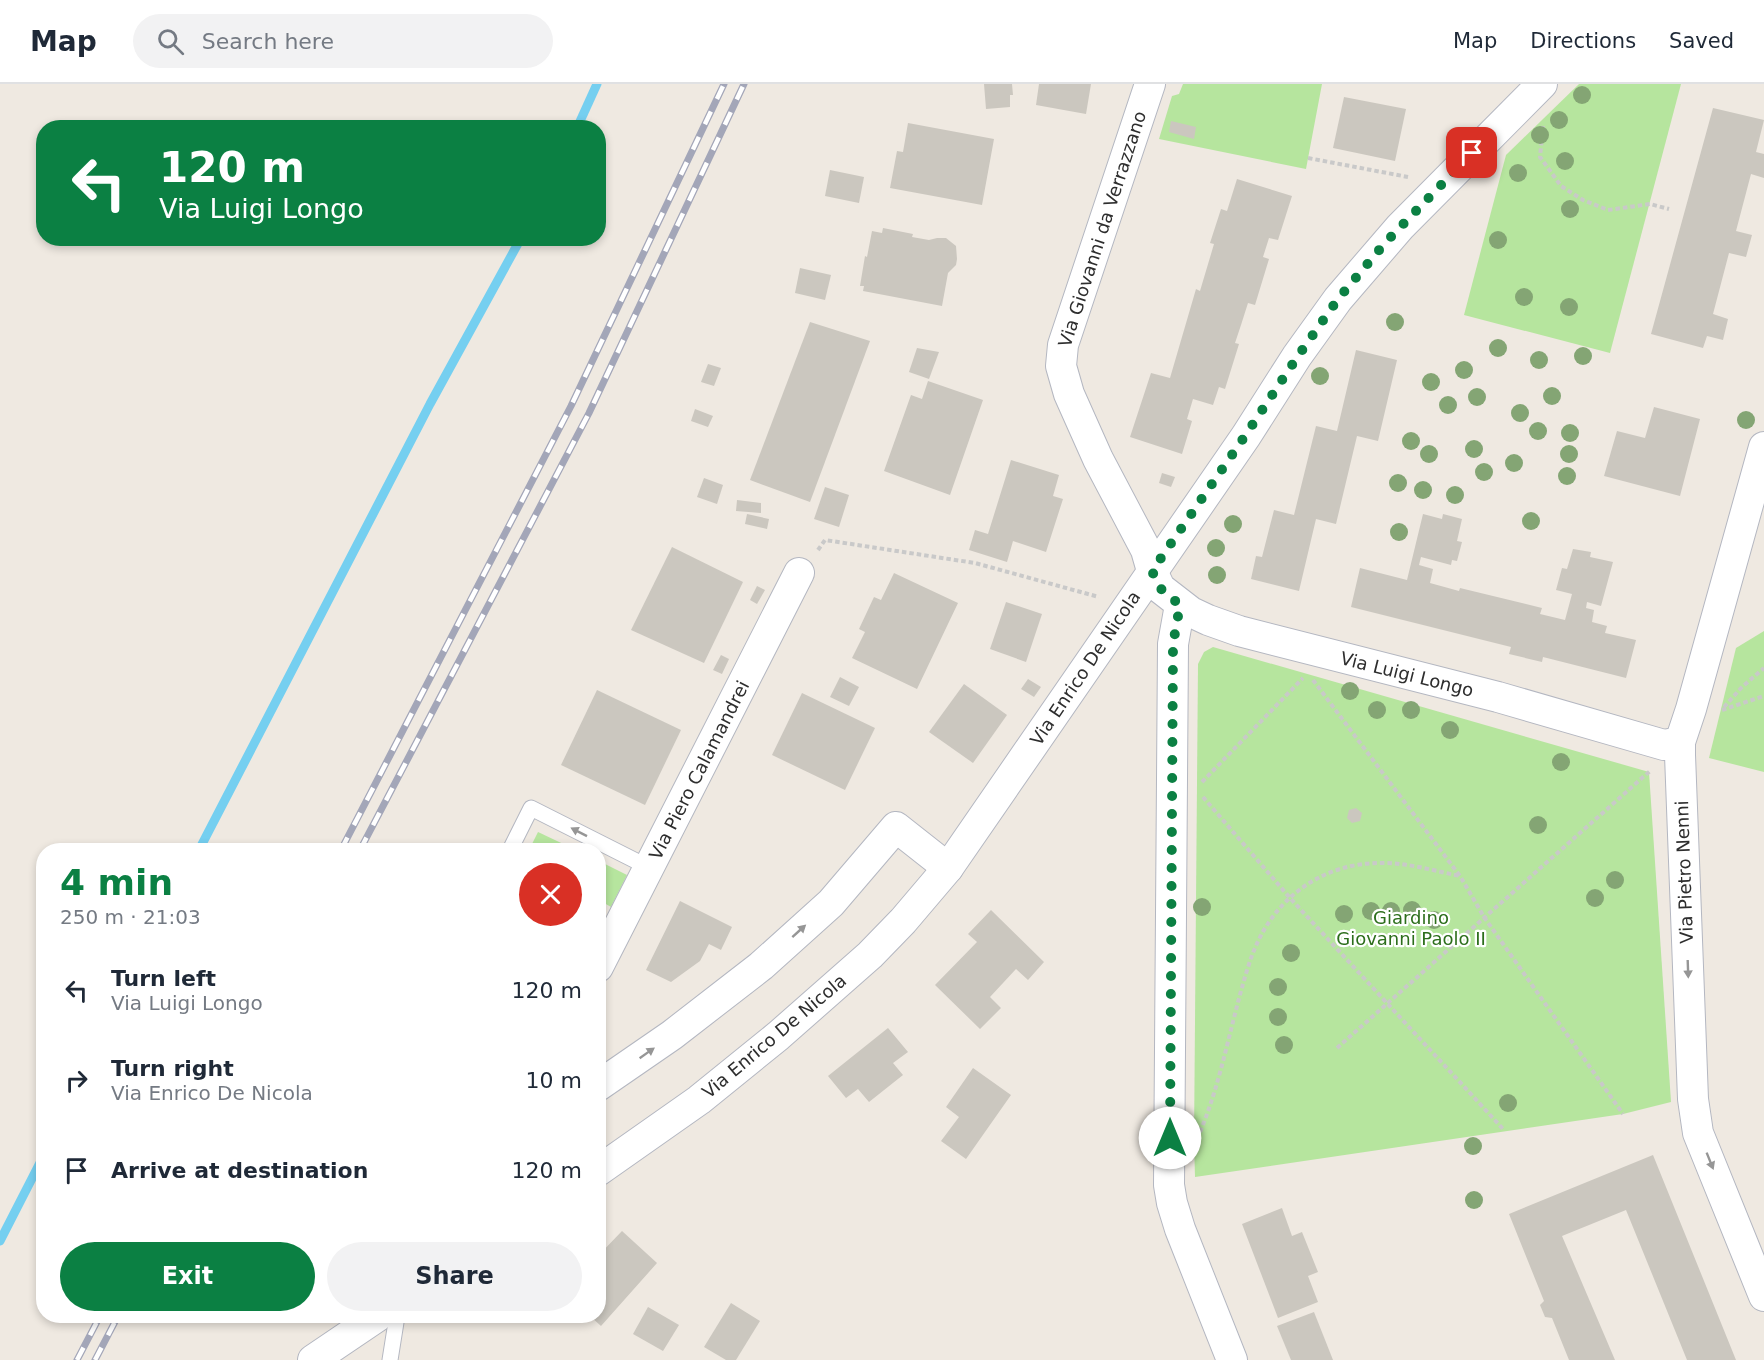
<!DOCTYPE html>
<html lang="en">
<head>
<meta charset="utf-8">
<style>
	body { margin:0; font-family:"DejaVu Sans",sans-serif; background:#f2f2f3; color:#1f2937; height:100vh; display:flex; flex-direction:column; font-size:22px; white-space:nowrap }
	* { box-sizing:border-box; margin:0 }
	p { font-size:20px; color:#747a83 }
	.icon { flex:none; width:33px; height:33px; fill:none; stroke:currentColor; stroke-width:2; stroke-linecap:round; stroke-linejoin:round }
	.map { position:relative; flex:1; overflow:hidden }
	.side { position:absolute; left:36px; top:759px; width:570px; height:480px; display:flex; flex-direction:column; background:#fff; border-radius:24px; box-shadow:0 3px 9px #0003 }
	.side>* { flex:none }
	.hud { position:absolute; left:36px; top:36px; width:570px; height:126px; border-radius:24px; box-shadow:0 3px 9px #0003; background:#0b8043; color:#fff; overflow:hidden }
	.pin { position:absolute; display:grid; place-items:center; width:51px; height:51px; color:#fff; margin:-26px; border-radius:12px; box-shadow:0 3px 9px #0006 }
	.me { position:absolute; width:66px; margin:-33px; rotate:0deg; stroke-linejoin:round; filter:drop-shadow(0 0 4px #0008) }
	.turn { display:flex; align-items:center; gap:21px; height:126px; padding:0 24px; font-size:27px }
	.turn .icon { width:78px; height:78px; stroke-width:2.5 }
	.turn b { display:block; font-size:42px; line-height:51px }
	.round { display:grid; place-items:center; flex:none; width:63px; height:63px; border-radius:32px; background:#f2f2f3 }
	.headline { display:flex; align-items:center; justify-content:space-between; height:102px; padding:0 24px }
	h1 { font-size:36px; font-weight:600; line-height:45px; color:#0b8043 }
	.primary-button { display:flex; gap:12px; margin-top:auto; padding:12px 24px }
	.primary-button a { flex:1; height:69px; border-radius:36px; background:#0b8043; color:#fff; font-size:24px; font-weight:600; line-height:69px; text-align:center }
	.primary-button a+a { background:#f2f2f3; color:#1f2937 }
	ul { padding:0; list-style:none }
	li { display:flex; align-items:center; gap:18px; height:90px; padding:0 24px }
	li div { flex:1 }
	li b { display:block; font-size:22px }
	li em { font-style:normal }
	header { display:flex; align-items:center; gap:36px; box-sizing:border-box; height:84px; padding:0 30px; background:#fff; border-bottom:2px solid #e0e1e3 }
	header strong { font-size:28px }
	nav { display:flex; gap:33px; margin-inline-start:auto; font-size:21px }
	.search { width:420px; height:54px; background:#f2f2f3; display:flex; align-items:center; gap:15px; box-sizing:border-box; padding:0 21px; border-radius:33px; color:#747a83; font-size:22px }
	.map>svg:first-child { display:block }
	.green { fill:#b6e59e }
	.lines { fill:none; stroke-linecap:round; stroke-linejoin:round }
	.stream { stroke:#75cff0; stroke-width:9 }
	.building { fill:#cbc7bf }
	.lane-casing { stroke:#b4b7c1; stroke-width:17 }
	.street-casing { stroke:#b4b7c1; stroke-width:32 }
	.path { stroke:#c9c9c9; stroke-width:4; stroke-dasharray:4.5 3; stroke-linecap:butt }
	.lane { stroke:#fff; stroke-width:15 }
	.street { stroke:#fff; stroke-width:30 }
	.rail-casing { stroke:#a3a6b8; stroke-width:7 }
	.rail { stroke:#fff; stroke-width:4.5; stroke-dasharray:14; stroke-linecap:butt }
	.tree { fill:#84a574 }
	.oneway { fill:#969696 }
	.route { stroke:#0b8043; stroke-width:10; stroke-dasharray:0 18 }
	.labels { text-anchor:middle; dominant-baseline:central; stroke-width:4.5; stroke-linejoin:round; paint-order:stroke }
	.street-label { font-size:18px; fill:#2e2e2e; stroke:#fff }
	.park-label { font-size:18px; fill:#2c6e1b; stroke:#fff }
</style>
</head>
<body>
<header>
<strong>Map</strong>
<div class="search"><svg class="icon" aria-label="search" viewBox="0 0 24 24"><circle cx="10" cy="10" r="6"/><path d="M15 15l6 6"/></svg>Search here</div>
<nav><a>Map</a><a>Directions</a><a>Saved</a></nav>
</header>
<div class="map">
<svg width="1764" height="1276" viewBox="0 0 1764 1276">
	<rect width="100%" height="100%" fill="#efe9e1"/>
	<g class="green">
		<polygon points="1183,0 1322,0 1306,85 1159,55 1172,12 1179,10"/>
		<polygon points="1579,0 1681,0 1610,269 1464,231 1506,71"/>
		<polygon points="1764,547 1764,688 1709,674 1736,564"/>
		<polygon points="1213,563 1649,688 1671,1018 1623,1030 1195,1093 1194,1057 1198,580 1204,568"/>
		<polygon points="538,748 576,766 529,766"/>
		<polygon points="599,777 627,791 611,823 599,816"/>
	</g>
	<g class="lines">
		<g class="stream">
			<polyline points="577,44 597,0"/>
			<polyline points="199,766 430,320 521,154"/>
			<polyline points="0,1157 44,1071"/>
		</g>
	</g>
	<g class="building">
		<polygon points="984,0 1012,0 1013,11 1010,11 1010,23 986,25"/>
		<polygon points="1039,0 1091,0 1086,30 1036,21"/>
		<polygon points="1344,13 1406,25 1395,77 1333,64"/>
		<polygon points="1713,24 1764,36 1756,68 1764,70 1764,94 1751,90 1736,147 1752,151 1746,173 1729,169 1713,230 1728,235 1723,256 1707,252 1703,264 1651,250"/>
		<polygon points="1171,37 1196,43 1194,55 1169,48"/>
		<polygon points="908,39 994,55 982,121 890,104 897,67 903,68"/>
		<polygon points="830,86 864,93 859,119 825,112"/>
		<polygon points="1237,95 1292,112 1278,156 1269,154 1263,173 1269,175 1255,221 1248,219 1241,241 1235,259 1239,260 1225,305 1219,303 1213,321 1193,315 1187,335 1192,337 1182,370 1130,353 1151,289 1170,294 1196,205 1200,207 1214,160 1210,159 1221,125 1227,127"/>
		<polygon points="883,144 913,150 912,153 929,156 937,154 946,154 956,162 957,175 956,181 948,189 942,222 863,207 864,202 860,202 865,172 867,173 872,147 882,149"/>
		<polygon points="800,184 831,191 825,216 795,209"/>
		<polygon points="810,238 870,257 810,418 750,396"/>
		<polygon points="917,264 939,268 929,295 909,288"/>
		<polygon points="1356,266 1397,276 1378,357 1357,352 1336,440 1316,435 1299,507 1251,495 1256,472 1262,473 1274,426 1294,431 1316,342 1337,347"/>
		<polygon points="708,280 721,284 714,302 701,298"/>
		<polygon points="928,297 983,316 950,411 884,387 911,311 922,315"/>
		<polygon points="1654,323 1700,335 1680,412 1604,392 1617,347 1645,354"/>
		<polygon points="695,325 713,332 708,343 691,337"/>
		<polygon points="1011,376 1059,391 1053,412 1063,415 1046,468 1013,457 1007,478 969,466 975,446 988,450"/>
		<polygon points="1162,389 1175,393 1171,403 1159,399"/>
		<polygon points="704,394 723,401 717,420 697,413"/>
		<polygon points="825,403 849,411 839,443 814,435"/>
		<polygon points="737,416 761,419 761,429 736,427"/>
		<polygon points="747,430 769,435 767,445 745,440"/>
		<polygon points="1423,430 1442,435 1443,430 1462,435 1457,457 1462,458 1457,477 1452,476 1451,481 1421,473 1419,481 1433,485 1430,499 1459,507 1460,504 1542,524 1540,530 1565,536 1572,510 1556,506 1562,484 1567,485 1573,465 1591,468 1590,473 1613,478 1601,522 1587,518 1586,524 1594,526 1592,538 1607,542 1605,549 1636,556 1626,594 1543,573 1542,578 1509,570 1511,563 1351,523 1360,484 1407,496"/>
		<polygon points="672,463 743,498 704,579 631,546"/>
		<polygon points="894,489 958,519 917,605 852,574 865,548 859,545 874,513 881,516"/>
		<polygon points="757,502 765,506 757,520 750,516"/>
		<polygon points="1006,518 1042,530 1026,578 990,565"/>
		<polygon points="721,571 729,575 722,590 713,586"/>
		<polygon points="840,593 859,603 849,622 830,613"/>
		<polygon points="1028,595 1041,603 1034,613 1021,605"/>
		<polygon points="964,600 1007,631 973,679 929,648"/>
		<polygon points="597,606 681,646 645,721 561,681"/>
		<polygon points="802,609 875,644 845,706 772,671"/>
		<polygon points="1356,724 1362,729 1360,737 1352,739 1347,734 1349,726"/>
		<polygon points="680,817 732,843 721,866 709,860 700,877 671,898 646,886"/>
		<polygon points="991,826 1044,878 1028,896 1016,885 990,913 1001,924 980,945 935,901 977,858 968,850"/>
		<polygon points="888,944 908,968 893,979 903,991 869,1018 858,1005 846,1014 828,992"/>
		<polygon points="973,984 1011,1011 966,1075 941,1057 959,1033 946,1023"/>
		<polygon points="1653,1071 1736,1276 1687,1276 1626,1126 1562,1152 1615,1276 1569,1276 1552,1234 1545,1233 1540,1221 1544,1217 1509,1130"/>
		<polygon points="1282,1124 1292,1152 1302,1148 1318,1188 1308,1192 1318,1218 1278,1234 1242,1140"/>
		<polygon points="622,1147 657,1179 601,1242 590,1232 598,1232 598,1172"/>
		<polygon points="731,1219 760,1237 736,1276 726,1276 704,1263"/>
		<polygon points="648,1223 679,1241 663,1267 633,1250"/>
		<polygon points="1314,1228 1333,1276 1291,1276 1277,1242"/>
	</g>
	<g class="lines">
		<defs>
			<g id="lane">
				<polyline points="510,766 531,724 650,784"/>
				<polyline points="390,1276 397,1232"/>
			</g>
			<g id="street">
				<polyline points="1150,0 1063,261 1061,282 1069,310 1098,375 1146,466 1152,487 1160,504 1191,528 1208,536 1239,547 1498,613 1664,661 1680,658"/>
				<polyline points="1764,363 1691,625 1680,658 1680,671 1693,1015 1698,1049 1764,1212"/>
				<polyline points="1180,521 1173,560 1169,1101 1172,1119 1180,1145 1232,1276"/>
				<polyline points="598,883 799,489"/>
				<polyline points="598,1002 672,951 761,882 831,819 896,743 948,784"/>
				<polyline points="598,1087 699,1016 778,952 870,871 903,837 948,784 1246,352 1297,272 1338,215 1400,143 1542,0"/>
				<polyline points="313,1276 378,1232"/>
			</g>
		</defs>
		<use href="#lane" class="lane-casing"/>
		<use href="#street" class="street-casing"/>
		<g class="path">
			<polyline points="1543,42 1540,73 1561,102 1583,116 1608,126 1650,120 1669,125"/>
			<polyline points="1308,74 1408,93"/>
			<polyline points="818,466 825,456 975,479 1099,513"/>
			<polyline points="1313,596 1460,792 1484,833 1623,1030"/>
			<polyline points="1724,623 1742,603 1764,584"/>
			<polyline points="1722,626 1764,612"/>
			<polyline points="1202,698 1303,594"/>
			<polyline points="1203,713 1290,814 1504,1046"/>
			<polyline points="1337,964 1650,687"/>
			<path d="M1200,1048c19,-45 28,-94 41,-141 4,-14 8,-29 14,-43 22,-53 71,-86 128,-85 26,0 52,8 77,13"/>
		</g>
		<use href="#lane" class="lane"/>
		<use href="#street" class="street"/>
		<defs>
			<g id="rail">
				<polyline points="341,766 571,322 724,0"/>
				<polyline points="360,766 589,329 744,0"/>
				<polyline points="77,1276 100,1232"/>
				<polyline points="95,1276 118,1232"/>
			</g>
		</defs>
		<use href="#rail" class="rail-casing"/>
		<use href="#rail" class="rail"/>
	</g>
	<g class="tree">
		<circle cx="1582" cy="11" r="9"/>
		<circle cx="1559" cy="36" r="9"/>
		<circle cx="1540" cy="51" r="9"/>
		<circle cx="1565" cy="77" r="9"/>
		<circle cx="1518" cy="89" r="9"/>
		<circle cx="1570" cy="125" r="9"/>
		<circle cx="1498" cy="156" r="9"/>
		<circle cx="1524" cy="213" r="9"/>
		<circle cx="1569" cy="223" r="9"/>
		<circle cx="1395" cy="238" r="9"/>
		<circle cx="1498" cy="264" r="9"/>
		<circle cx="1583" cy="272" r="9"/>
		<circle cx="1539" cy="276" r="9"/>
		<circle cx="1464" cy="286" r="9"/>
		<circle cx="1320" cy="292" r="9"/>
		<circle cx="1431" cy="298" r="9"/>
		<circle cx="1552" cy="312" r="9"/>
		<circle cx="1477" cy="313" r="9"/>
		<circle cx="1448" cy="321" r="9"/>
		<circle cx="1520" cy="329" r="9"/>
		<circle cx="1746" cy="336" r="9"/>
		<circle cx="1538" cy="347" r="9"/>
		<circle cx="1570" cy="349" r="9"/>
		<circle cx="1411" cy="357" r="9"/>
		<circle cx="1474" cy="365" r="9"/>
		<circle cx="1429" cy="370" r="9"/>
		<circle cx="1569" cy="370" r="9"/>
		<circle cx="1514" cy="379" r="9"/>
		<circle cx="1484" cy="388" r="9"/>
		<circle cx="1567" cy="392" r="9"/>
		<circle cx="1398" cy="399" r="9"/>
		<circle cx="1423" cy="406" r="9"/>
		<circle cx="1455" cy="411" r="9"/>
		<circle cx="1531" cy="437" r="9"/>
		<circle cx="1233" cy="440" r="9"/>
		<circle cx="1399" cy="448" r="9"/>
		<circle cx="1216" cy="464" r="9"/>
		<circle cx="1217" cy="491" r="9"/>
		<circle cx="1350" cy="607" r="9"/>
		<circle cx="1377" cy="626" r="9"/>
		<circle cx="1411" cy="626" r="9"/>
		<circle cx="1450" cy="646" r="9"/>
		<circle cx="1561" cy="678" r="9"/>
		<circle cx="1538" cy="741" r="9"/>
		<circle cx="1615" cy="796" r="9"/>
		<circle cx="1595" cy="814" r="9"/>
		<circle cx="1202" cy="823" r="9"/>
		<circle cx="1412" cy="826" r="9"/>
		<circle cx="1371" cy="827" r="9"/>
		<circle cx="1391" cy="827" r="9"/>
		<circle cx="1344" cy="830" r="9"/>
		<circle cx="1434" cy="836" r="9"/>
		<circle cx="1291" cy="869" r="9"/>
		<circle cx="1278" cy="903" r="9"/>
		<circle cx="1278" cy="933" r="9"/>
		<circle cx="1284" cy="961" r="9"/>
		<circle cx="1508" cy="1019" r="9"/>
		<circle cx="1473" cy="1062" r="9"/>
		<circle cx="1474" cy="1116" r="9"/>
	</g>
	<defs><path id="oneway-solid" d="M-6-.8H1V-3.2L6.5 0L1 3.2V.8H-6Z" transform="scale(1.5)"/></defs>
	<g class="oneway">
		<use href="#oneway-solid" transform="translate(579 748) rotate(-153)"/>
		<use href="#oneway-solid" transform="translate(799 847) rotate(-42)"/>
		<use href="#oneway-solid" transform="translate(1688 885) rotate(88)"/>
		<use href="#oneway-solid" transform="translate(647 969) rotate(-35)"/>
		<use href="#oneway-solid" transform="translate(1710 1077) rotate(68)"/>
	</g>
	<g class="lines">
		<polyline class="route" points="1170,1054 1173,560 1180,521 1160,504 1152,487 1245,352 1298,272 1338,215 1385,159 1472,69"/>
	</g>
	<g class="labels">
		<g class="street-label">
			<text transform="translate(1102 145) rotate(-72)">Via Giovanni da Verrazzano</text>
			<text transform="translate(1085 584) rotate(-56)">Via Enrico De Nicola</text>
			<text transform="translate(1407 590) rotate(14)">Via Luigi Longo</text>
			<text transform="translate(699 686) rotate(-63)">Via Piero Calamandrei</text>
			<text transform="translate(1684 788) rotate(-92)">Via Pietro Nenni</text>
			<text transform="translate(774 952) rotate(-40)">Via Enrico De Nicola</text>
		</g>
		<g class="park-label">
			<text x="1411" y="833">Giardino<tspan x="1411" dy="21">Giovanni Paolo II</tspan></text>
		</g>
	</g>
</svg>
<div class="pin" style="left:1472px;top:69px;background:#d93025"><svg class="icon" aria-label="arrive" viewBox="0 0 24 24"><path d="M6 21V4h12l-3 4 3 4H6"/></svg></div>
<svg class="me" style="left:1170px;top:1054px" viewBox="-20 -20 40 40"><circle r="19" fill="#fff"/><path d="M0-13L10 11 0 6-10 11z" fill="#0b8043"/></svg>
<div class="hud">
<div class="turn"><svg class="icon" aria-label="left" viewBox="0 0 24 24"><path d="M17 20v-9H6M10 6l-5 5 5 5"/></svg><div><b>120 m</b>Via Luigi Longo</div></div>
</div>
<section class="side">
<div class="headline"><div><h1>4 min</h1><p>250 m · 21:03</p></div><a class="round" style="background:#d93025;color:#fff"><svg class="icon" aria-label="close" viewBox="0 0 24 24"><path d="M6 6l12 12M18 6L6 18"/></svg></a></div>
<ul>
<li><svg class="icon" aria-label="left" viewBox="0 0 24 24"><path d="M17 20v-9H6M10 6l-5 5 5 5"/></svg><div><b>Turn left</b><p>Via Luigi Longo</p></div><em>120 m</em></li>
<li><svg class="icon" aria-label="right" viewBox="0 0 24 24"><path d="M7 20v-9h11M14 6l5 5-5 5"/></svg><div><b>Turn right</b><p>Via Enrico De Nicola</p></div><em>10 m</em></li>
<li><svg class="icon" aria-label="arrive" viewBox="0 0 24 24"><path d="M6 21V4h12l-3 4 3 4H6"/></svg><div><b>Arrive at destination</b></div><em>120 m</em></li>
</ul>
<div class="primary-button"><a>Exit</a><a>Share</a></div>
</section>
</div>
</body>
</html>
